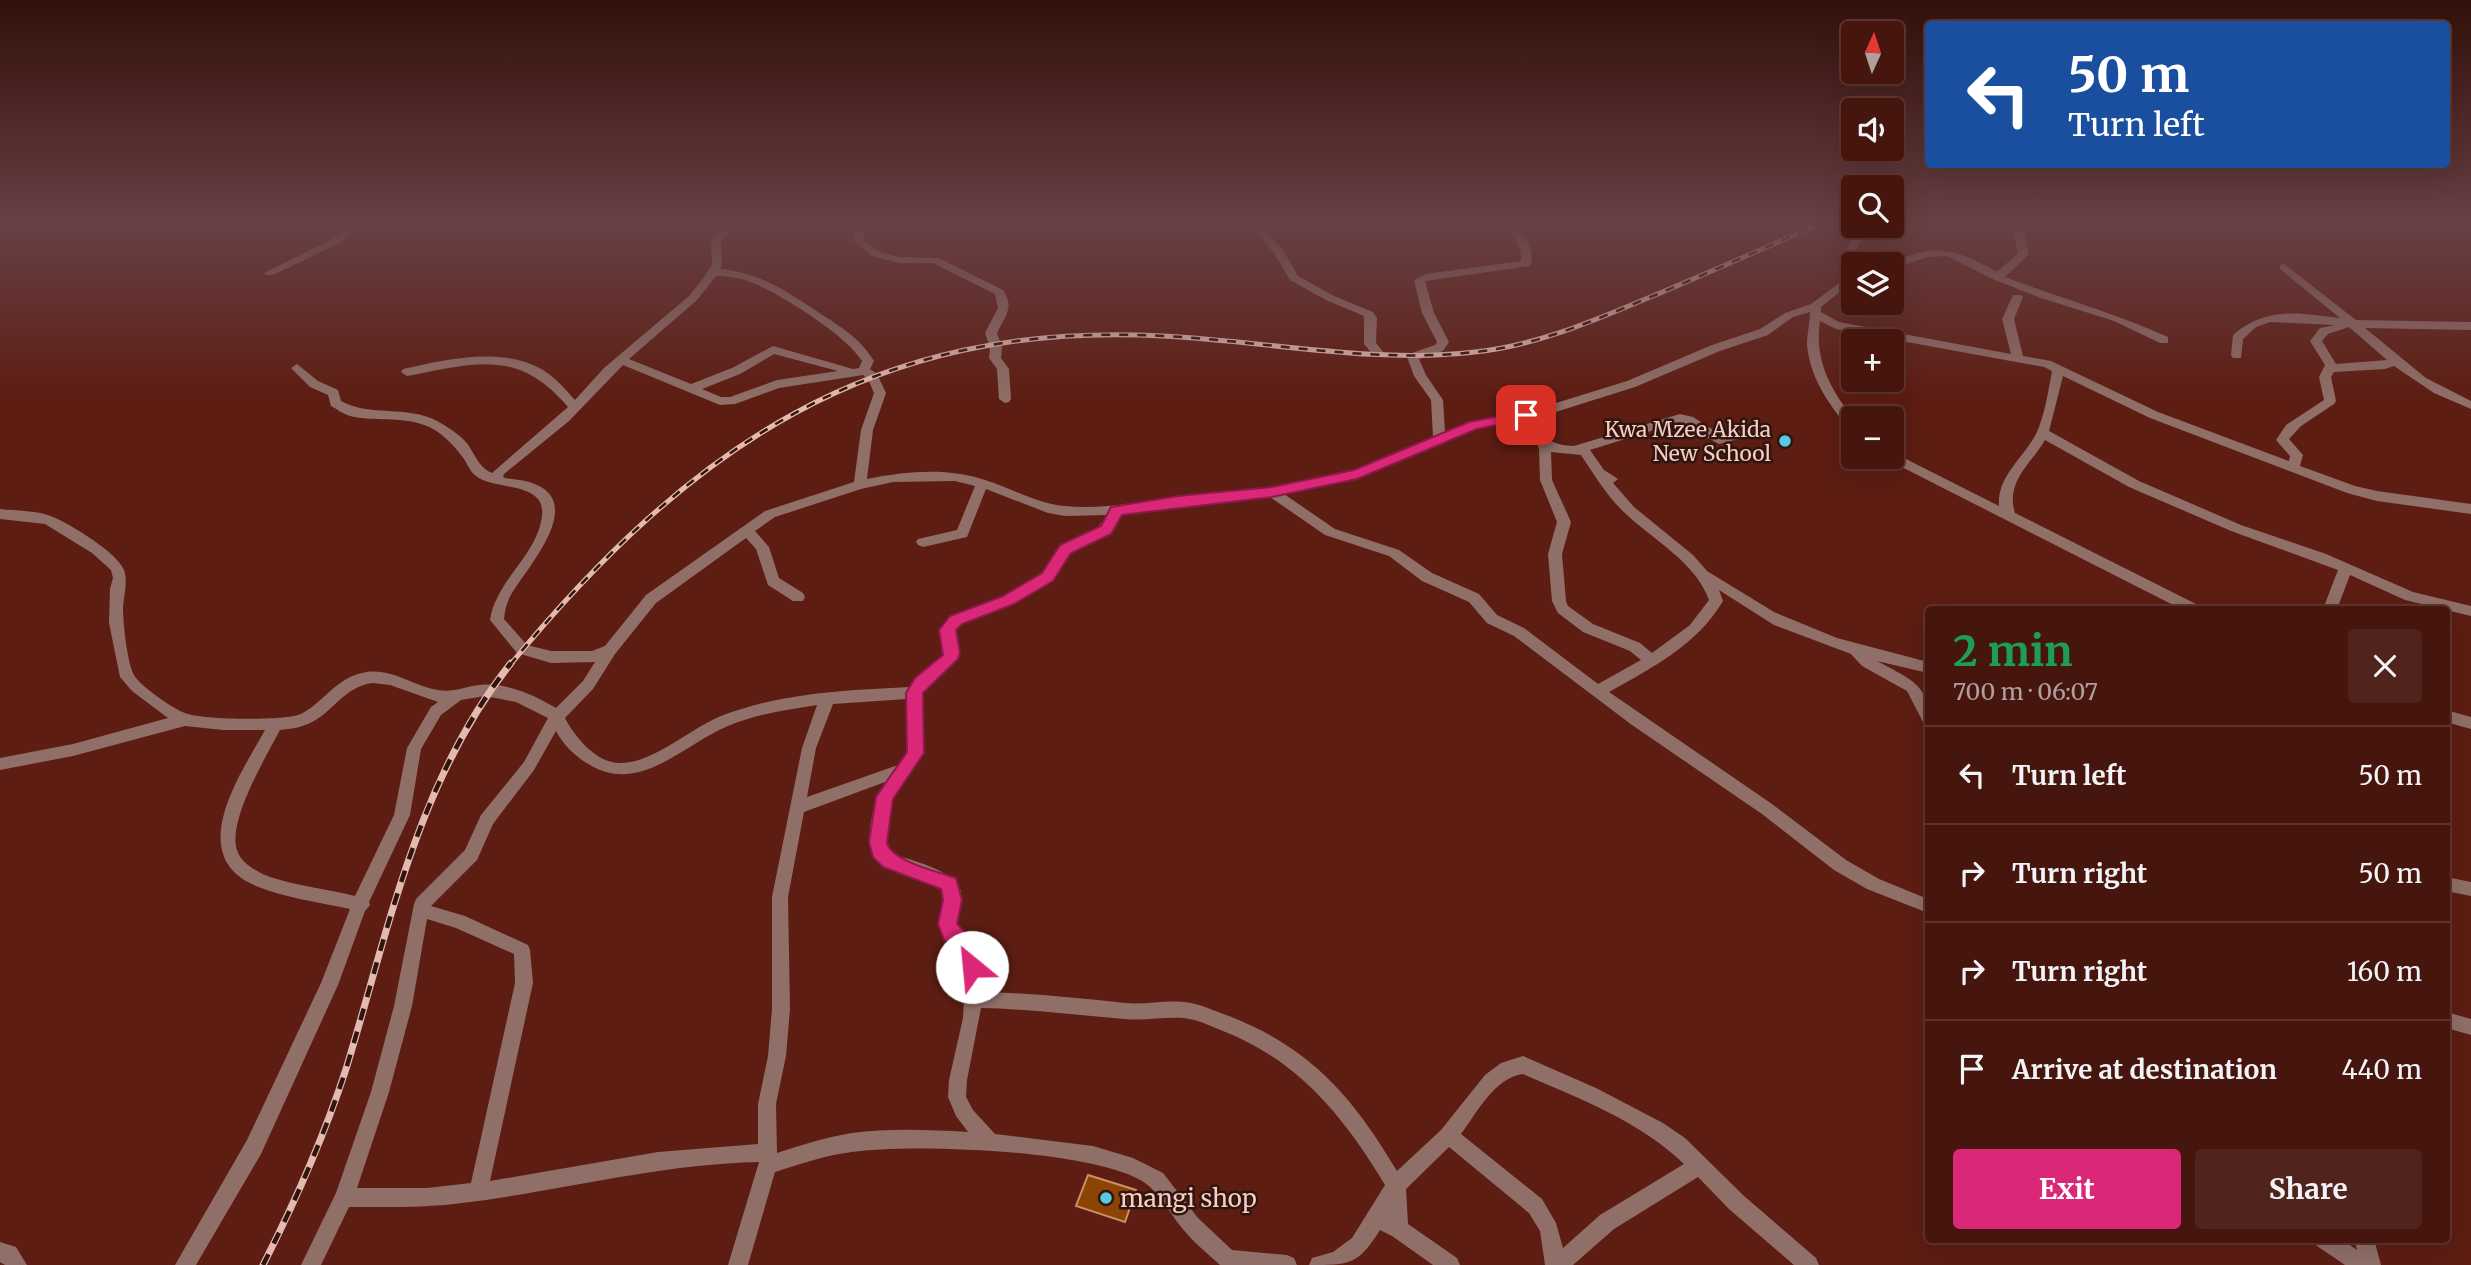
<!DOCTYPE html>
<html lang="en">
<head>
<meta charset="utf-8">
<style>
	body { margin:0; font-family:Merriweather,serif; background:#50231c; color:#f1f3f6; height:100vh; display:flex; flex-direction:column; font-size:26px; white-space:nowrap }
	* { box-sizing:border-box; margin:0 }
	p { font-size:23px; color:#b09f9e }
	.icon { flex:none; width:38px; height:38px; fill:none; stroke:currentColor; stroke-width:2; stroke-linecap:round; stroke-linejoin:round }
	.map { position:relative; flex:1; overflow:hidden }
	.details { position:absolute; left:1925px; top:606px; width:525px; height:637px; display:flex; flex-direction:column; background:#46160e; border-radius:7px; box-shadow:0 7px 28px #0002,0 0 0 2px #5e352e }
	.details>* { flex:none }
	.top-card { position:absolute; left:1925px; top:21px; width:525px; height:147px; border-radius:7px; box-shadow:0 7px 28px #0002,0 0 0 2px #5e352e; background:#1a4fa0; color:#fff; overflow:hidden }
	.needle { width:46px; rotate:3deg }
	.controls { position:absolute; left:1841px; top:21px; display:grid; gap:14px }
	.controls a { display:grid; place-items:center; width:63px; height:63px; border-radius:7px; background:#46160e; box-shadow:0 7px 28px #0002,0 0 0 2px #5e352e; font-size:35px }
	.pin { position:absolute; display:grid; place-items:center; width:60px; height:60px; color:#fff; margin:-30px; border-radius:14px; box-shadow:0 4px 10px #0006 }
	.me { position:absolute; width:77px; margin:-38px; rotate:332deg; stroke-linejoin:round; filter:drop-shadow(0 0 5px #0008) }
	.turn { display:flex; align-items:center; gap:24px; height:147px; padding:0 28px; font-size:32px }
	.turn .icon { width:91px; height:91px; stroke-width:2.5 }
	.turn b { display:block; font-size:49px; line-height:60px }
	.round { display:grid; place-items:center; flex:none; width:74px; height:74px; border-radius:7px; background:#50231c }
	.headline { display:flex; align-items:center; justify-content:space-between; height:119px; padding:0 28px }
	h1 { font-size:42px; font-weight:700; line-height:52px; color:#1e9e55 }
	.primary-button { display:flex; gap:14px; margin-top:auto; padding:14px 28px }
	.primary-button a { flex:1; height:80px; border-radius:7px; background:#db2777; color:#fff; font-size:28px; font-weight:700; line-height:80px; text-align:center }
	.primary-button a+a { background:#50231c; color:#f1f3f6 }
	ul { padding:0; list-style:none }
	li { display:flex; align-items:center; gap:21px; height:98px; padding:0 28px; border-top:2px solid #5e352e }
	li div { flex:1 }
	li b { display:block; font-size:26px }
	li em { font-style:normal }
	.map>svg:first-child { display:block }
	.building { fill:#8c4406; stroke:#ce8d65; stroke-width:2 }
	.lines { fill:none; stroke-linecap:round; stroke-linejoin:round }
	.minor { fill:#906f68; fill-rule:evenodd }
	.rail-far1-casing { stroke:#e4b9af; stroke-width:5 }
	.rail-casing { stroke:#e4b9af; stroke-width:7 }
	.rail-far1 { stroke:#30140e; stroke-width:2.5; stroke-dasharray:9; stroke-linecap:butt }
	.rail { stroke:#30140e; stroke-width:4.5; stroke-dasharray:12; stroke-linecap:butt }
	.route { fill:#db2777; stroke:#8e194d; stroke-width:2 }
	.poi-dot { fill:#55cae0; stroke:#30140e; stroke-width:2.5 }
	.labels { text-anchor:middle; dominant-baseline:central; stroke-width:5; stroke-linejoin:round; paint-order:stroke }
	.poi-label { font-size:21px; fill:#f6cdc4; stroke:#30140e; text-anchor:end }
	.near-poi-label { font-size:24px; fill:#f6cdc4; stroke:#30140e; text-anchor:start }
</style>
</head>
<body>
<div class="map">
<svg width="2471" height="1265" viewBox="0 0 2471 1265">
	<rect width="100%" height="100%" fill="#5d1d12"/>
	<polygon class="building" points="1088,1175 1136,1190 1125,1222 1076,1206"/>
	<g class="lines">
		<g class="minor">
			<polygon points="353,223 364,223 340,243 273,275 265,275 264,273 332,239"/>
			<path d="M724,223h10l-13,19 1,23 -2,4c38,3 67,22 98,43 24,16 40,24 56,49l-4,8 7,5 9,19 -13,37 -6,49c39,-8 83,-12 121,2 25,8 50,23 76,25 37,4 75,-4 111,-9 60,-8 121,-9 179,-27 27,-8 53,-22 79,-33l-2,-37 -17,-24 -7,-19 2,-3 26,-9 2,-3 -15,-29 -8,-33 12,-6 95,-13c1,-17 -10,-26 -19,-38h11c11,12 23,26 17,43l-105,15 9,32 15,29 -6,9 -24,8 7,16 17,25 2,32 25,-10 70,-14 87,-27 85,-36 48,-16 25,-16 26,-9 31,-23 2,-28 15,-27h10l-15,27 -2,29 -31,25v5l18,10 172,32 -9,-35 11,-24h8l2,2 -9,22 9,37 28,5 107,51 131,49 1,-5 -14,-16 10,-15 38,-25 -5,-23 6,-12 -15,-24 10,-13 15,-3 -65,-3 -14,5 -13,12 -2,19h-8l-2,-3 2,-20c34,-29 65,-22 107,-17l-60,-49v-4l4,-1 72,56 115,2v8l-106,-2 61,50 45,23v8l-37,-16 -40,-27 -9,3 -51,3 -3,5 5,24 -2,3 -33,22 -12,13 14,16 -3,11 55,20 22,5 94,13v10l-94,-13 -30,-8 -197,-75 -87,-42 -14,55 90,50 102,44 85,29 87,38 58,14v10l-66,-16 -55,-25 -13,34h-14l15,-39 -107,-39 -102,-44 -84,-47c-14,24 -40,42 -30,73l183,92 2,4h-19l-293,-149 -2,-3h6v-4l4,1 103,52c-2,-30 24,-47 37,-72 9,-19 12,-42 16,-63l-8,-4 -208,-38 -16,-8c-6,37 10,70 34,97l-1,11 -4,-1c-21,-24 -39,-51 -42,-83 0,-12 3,-22 3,-33l-17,5 -25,18 -48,16 -85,36 -89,28c-7,24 6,30 28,31l106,-32 13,3 28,18 17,-4 4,1 2,3 -2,3 -23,6 -39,-22 -90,28 14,20 14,9 -5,4 21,24 59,48 14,16 67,41 63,26 91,24v11l-51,-12c30,17 55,23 51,63l-5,-2 -16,-31 -45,-25 -11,-12 -77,-29 -55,-35 4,11c-26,44 -71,67 -114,91l163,112 74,56 33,19 49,20v14l-61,-24 -33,-19 -72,-56 -130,-89 -118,-89 -27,-13 -18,-21 -47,-21 -33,-25 -64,-21 -55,-38 -149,17c-7,22 -27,23 -45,35 -10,6 -11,17 -19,26 -5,6 -14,12 -21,16 -22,14 -66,23 -82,40 2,7 5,16 5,22 -1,15 -30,27 -38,40l2,60 -27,37 -6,17 -4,35 4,11c24,9 59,14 71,38l-4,36c23,27 25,29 25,65 48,1 96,6 143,11 20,2 39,-3 59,-1 15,1 30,9 45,14 82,32 124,81 168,155l44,-41 44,-55 16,-12 22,-7 73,32 67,35 22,15 58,57 73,63 3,7h-25l-65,-56 -31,-32 -84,52 -41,36h-28l-5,-34 -11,-18 -80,-66 -43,42 2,35 49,34 3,7h-27l-41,-29 -12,-6c-22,35 -30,35 -71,35l3,-7 21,-6 19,-14 33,-53c-41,-68 -86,-124 -162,-154 -13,-5 -26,-12 -40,-13 -20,-1 -39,3 -59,1 -47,-4 -95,-10 -143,-11l-14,72 -1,17 7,13 22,24 98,12 40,12 30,15 35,45 34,32 55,5 7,3 3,7h-77c-13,-12 -27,-23 -38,-37 -12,-14 -21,-34 -37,-45 -48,-33 -233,-40 -293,-31 -26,3 -52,12 -77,20l-27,93h-20l31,-103c-101,2 -198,29 -297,41 -38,5 -75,4 -113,4l-28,58h-20l35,-72 35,-101 23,-86 20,-102 2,-5 49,-49 16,-35 43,-53 24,-44 -32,-16 -31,-6 -24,4 -20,15 -20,34 -11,66 -41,87 1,3 -5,6 -27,74 -77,169 -65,111h-21l72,-125 74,-157 29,-74c-32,-7 -64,-11 -94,-23 -72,-30 -16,-111 9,-156h-42l-38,-4 -112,30 -73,14v-12l73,-14 95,-26 -36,-27 -12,-14 -11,-54 1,-34 3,-11 -2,-8 -19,-17 -47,-29 -45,-5v-10c16,2 38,1 53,8 17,7 65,36 71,53 4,11 0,25 -1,37 0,15 4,55 11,68 5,10 39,34 51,38 16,7 101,8 116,1 22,-11 34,-35 61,-41 28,-7 50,13 76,17 15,3 28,-4 42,-5 25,-3 55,10 76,23l27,-27 12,-19 -44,1 -34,-10 -27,-33c6,-40 47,-64 52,-104 4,-35 -47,-25 -66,-40 -5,-3 -9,-12 -12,-17 -10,-14 -24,-29 -40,-34 -24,-9 -50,-3 -74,-9 -7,-2 -13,-7 -19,-10l-3,-11 -18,-8 -19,-19 6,-4 21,17 20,9 3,11c29,16 66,4 96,20 8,4 20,12 27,19 10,10 13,27 28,33l76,-66c-50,-59 -93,-44 -161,-31l-6,-4 2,-3c43,-10 99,-23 140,1 13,8 22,19 32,30l29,-32 85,-72 13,-16 10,-15 -1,-23zM716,276c13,0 25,2 37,7 28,11 94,53 109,78l-3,7 -6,1 -80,-23 -41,22 -41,16 -62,-25 68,-59zM2349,327l38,33 -51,4 -14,-23 6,-7zM774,354l64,17 -61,9 -47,17h-9l-19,-8 38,-15zM623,365l97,40 15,-1 44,-16 84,-13 5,4 6,14 -13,37 -7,52 -89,29 -119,84 -41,51 -13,5h-41l-24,-6 -23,-26c1,-9 3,-18 8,-26 14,-24 72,-87 25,-108 -10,-5 -21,-5 -32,-7l-2,-1 1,-3 65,-53zM1533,418l-2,8 8,23 1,31 17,42 -9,32 4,47 6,12 25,19 47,19 11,9 -43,24 -74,-56 -27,-13 -18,-21 -47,-21 -33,-23 -64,-21 -51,-35 77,-17 116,-48zM1551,452l30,3c14,21 27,43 46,60 29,27 68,47 82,85l-19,25 -38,28 -12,-10 -47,-19 -25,-18 -2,-5 -4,-47 9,-32 -19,-42zM955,481l20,5 -18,44 -39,9 -2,3 2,3 5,2 44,-10 19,-48 62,24 17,3 43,-1 -10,12 -36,18 -15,24 -12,10 -35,18 -49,19 -11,14 4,26 -29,23 -5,8c-64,3 -130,6 -189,29 -30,12 -69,48 -101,47 -24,0 -45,-26 -55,-45l28,-29 22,-35 41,-51 90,-65 10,11 12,36 25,16h10l2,-4 -2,-4 -24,-15 -10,-31 -14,-16 20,-14 86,-28 32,-7zM373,683l17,2 48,17 -7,5 -24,41 -13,67 -39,81c-28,-7 -58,-10 -85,-19 -12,-5 -29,-13 -33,-27 -10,-29 29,-93 43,-120 9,-1 19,-2 28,-6 25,-11 36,-38 65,-41zM907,699v53l-9,13 -91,32 9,-49 17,-44zM817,705l-15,43 -30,149v112l-4,47 -10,48v40l-100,8 -168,29 43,-198 -3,-33 -2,-5 -63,-29 -34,-10 46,-46 16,-36 41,-54 22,-39c8,15 20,26 34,34 50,30 94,-21 138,-39 28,-12 59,-16 89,-21zM885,782c-9,17 -17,41 -15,60 1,7 6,15 8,21l60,22 7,8 -4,35 4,10 17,19 3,24 -2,37 -14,62 -1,17 8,19 12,16c-38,-2 -78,-4 -116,1 -26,4 -50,12 -75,20l-1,-49 10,-48 4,-47 -2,-112 16,-85zM427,919l29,9 58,26 1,29 -44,200 -44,5h-70l32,-96 23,-86zM1523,1074c55,24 117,47 161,90l-84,51 -37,33 -7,-25 -14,-24 -81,-65c16,-21 33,-56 62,-60z"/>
			<path d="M859,223h10l-4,5 -1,12 16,12 19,5 40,1 64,32c12,17 2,26 -6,43l5,14 -1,11 8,11 2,30 -2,3 -4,1 -6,-4 -2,-30 -8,-11 1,-11 -5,-14 13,-25 -3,-14 -62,-31h-34l-27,-7 -18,-15 1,-13z"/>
			<polygon points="1248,223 1258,223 1283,250 1298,276 1334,296 1373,312 1377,318 1376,343 1385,354 1383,357 1375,357 1364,344 1364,316 1326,300 1290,280 1274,253"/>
			<path d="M2022,223h11l-9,8 5,23 -24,23c55,21 110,36 163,60v6h-8l-46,-22 -73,-23 -46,-18 -48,-24 -20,1 -35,12v-5h-4c47,-21 65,-17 109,8l21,-19 -5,-23z"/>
			<polygon points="2446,710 2471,717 2471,729 2446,722"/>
			<polygon points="2446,877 2471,882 2471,896 2446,891"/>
			<polygon points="2446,1012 2471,1019 2471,1035 2446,1028"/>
			<polygon points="2314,1239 2341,1239 2357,1250 2354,1239 2374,1239 2381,1265 2345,1265 2317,1246"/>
			<polygon points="0,1242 16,1247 27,1265 5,1265 0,1262"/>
		</g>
		<defs>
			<path id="rail-far1" d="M510,665c178,-216 362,-345 653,-329 104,5 207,28 312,16 60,-6 118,-31 173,-54 58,-24 116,-50 174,-75"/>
			<path id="rail" d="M263,1265c32,-63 61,-128 83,-196 43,-140 71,-288 165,-406"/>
		</defs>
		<use href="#rail-far1" class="rail-far1-casing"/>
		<use href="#rail" class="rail-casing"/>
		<use href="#rail-far1" class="rail-far1"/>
		<use href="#rail" class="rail"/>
	</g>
	<linearGradient id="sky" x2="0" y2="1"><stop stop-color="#33100a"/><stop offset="0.56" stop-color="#674044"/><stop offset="1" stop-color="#674044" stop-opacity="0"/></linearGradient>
	<rect width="2471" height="400" fill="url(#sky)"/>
	<path class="route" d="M1526,411l5,1v6l-54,11 -120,50 -85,18 -150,18 -11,19 -40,19 -18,28 -39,23 -52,20 -6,6 4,23 -2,6 -35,34 1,60 -31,46 -6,43c3,19 52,30 69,36l6,22 -5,24 17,17 8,26 -3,6 -7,3 -7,-3 -6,-21 -15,-12 -6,-16 5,-24 -2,-11 -58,-22 -10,-10 -4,-15 7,-45 31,-45 -1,-59 9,-15 28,-23 -4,-25 11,-14 53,-20 39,-23 18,-28 41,-19 10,-19 67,-11 94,-9 82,-17 115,-48z"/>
	<g class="poi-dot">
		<circle cx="1785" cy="441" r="7"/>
		<circle cx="1106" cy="1198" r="7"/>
	</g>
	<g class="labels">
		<g class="poi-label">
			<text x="1771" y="429">Kwa Mzee Akida<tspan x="1771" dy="24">New School</tspan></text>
		</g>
		<g class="near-poi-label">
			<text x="1120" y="1198">mangi shop</text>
		</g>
	</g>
</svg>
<div class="controls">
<a><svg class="needle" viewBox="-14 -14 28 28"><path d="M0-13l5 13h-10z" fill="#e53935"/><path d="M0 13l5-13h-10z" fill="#b09f9e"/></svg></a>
<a><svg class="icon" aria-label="sound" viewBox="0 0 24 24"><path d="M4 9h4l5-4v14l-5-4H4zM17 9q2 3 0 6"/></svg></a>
<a><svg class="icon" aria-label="search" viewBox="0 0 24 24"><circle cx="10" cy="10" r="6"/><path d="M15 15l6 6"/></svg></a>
<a><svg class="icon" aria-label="layers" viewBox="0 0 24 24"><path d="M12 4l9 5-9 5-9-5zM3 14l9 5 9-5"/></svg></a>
<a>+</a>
<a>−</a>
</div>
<div class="pin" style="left:1526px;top:415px;background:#d93025"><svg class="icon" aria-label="arrive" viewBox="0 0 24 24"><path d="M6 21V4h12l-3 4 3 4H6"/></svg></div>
<svg class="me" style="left:972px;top:967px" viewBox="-20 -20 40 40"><circle r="19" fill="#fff"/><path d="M0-13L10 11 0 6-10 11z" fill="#db2777"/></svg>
<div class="top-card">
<div class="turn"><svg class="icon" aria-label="left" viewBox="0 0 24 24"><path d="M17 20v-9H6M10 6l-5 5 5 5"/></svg><div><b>50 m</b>Turn left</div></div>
</div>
<section class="details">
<div class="headline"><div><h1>2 min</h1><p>700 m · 06:07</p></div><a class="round"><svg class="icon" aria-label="close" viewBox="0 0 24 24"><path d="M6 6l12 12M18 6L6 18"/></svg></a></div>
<ul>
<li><svg class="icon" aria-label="left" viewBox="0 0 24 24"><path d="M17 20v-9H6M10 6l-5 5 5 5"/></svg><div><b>Turn left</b></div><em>50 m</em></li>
<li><svg class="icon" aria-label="right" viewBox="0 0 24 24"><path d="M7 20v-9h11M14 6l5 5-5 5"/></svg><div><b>Turn right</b></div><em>50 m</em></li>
<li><svg class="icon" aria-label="right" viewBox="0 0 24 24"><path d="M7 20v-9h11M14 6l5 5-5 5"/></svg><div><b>Turn right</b></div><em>160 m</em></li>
<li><svg class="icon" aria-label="arrive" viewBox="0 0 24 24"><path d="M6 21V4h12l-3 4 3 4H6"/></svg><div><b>Arrive at destination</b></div><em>440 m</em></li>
</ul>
<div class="primary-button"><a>Exit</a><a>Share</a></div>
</section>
</div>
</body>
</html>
